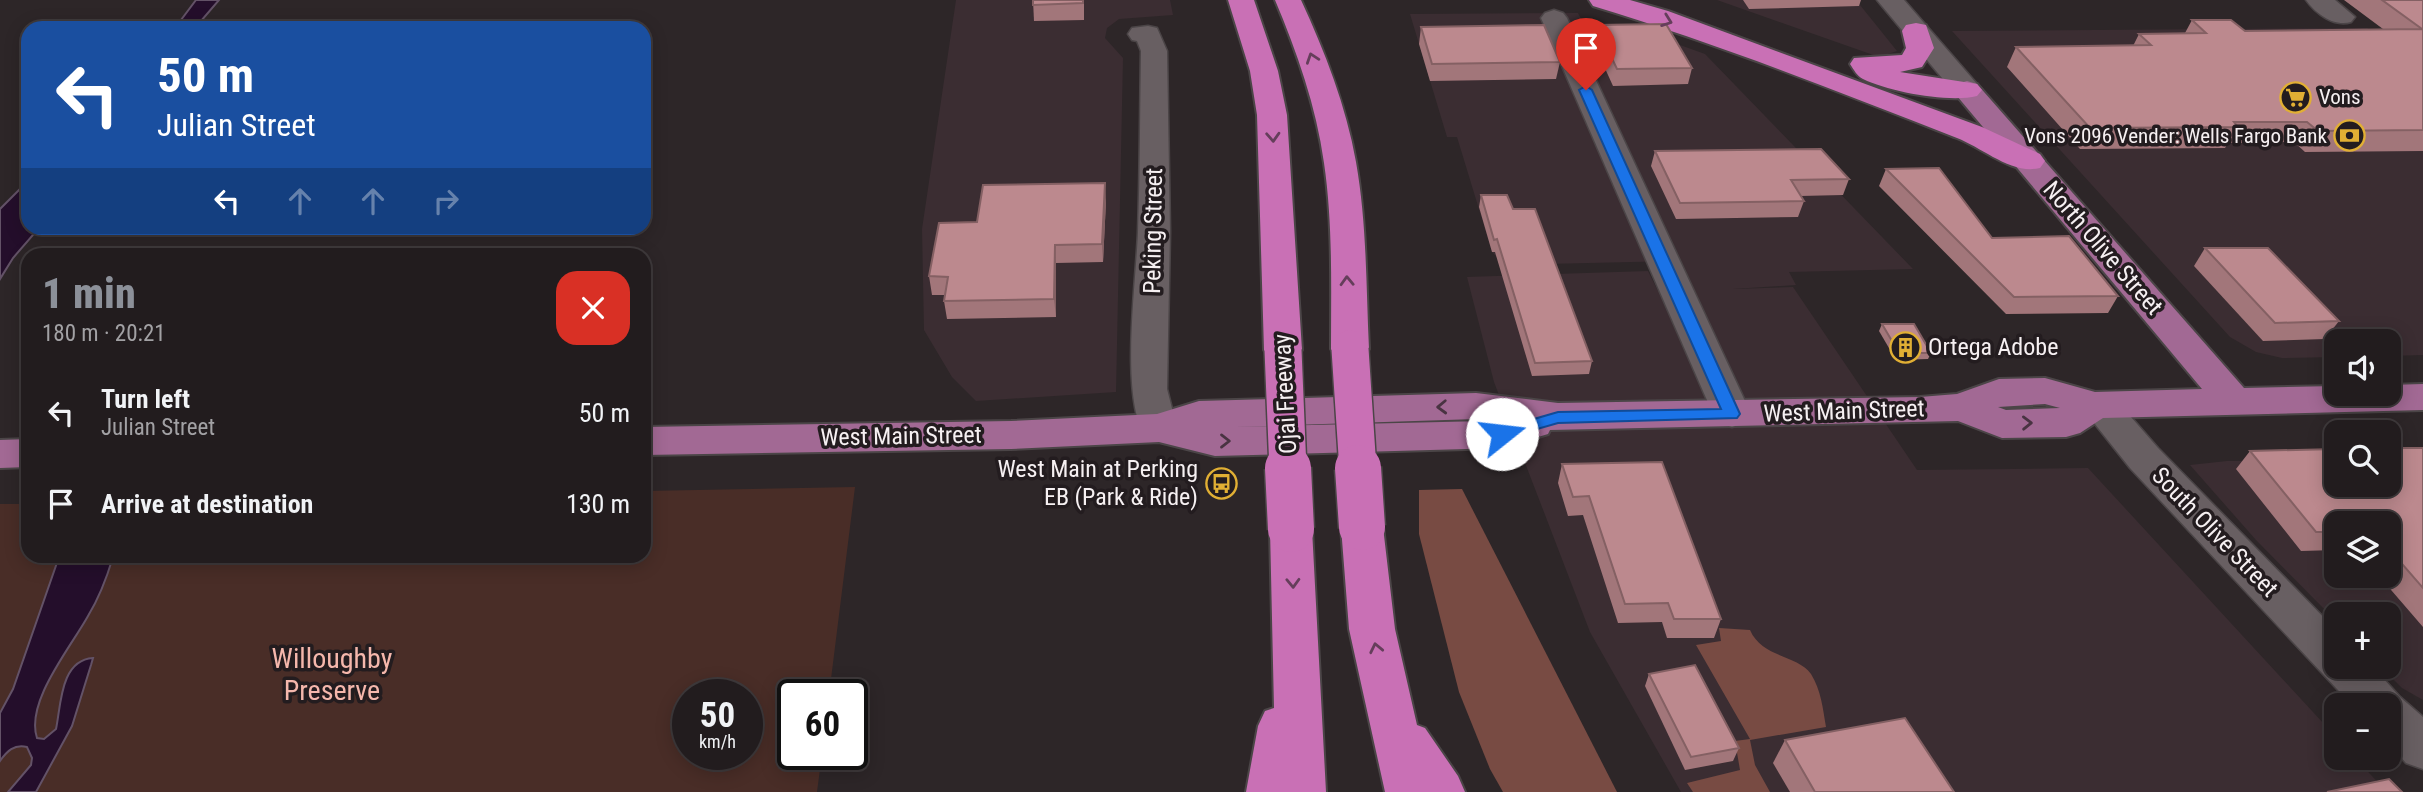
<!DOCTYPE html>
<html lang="en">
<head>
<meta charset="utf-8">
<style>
	body { margin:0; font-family:"Roboto Condensed",sans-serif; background:#2a2527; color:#f1f3f6; height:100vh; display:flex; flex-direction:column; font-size:26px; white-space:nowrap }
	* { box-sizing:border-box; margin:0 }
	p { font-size:23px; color:#a2a1a4 }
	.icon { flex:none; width:38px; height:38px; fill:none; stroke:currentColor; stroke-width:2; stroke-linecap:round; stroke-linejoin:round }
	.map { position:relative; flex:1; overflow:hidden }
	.panel { position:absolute; left:21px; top:248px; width:630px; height:315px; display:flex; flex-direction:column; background:#221c1e; border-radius:21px; box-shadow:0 4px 18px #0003,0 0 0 2px #3f3a3c }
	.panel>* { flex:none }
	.top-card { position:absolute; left:21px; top:21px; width:630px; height:214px; border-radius:21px; box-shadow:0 4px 18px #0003,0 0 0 2px #3f3a3c; background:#1a4fa0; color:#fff; overflow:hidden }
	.fabs { position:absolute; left:2324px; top:329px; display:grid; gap:14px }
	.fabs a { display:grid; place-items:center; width:77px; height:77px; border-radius:14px; background:#221c1e; box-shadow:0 4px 18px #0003,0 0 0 2px #3f3a3c; font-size:35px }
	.speed { position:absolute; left:672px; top:679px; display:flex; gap:14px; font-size:35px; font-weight:700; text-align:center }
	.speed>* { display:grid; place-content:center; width:91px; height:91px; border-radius:50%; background:#221c1e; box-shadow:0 4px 18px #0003,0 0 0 2px #3f3a3c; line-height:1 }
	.speed small { font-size:18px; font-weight:400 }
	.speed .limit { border:4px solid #111; border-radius:10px; background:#fff; color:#111 }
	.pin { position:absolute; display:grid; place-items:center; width:60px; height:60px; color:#fff; margin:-72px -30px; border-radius:50% 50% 50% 0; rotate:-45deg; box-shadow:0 0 7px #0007 }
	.pin .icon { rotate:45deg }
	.me { position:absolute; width:77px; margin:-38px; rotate:74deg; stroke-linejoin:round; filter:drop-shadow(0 0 5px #0008) }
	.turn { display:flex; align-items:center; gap:24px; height:147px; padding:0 21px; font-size:32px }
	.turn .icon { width:91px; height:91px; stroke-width:2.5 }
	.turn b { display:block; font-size:49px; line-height:60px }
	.lanes { display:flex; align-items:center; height:66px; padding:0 21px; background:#0003; justify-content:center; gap:35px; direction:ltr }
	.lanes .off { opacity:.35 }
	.round { display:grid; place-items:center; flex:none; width:74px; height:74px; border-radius:21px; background:#2a2527 }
	.headline { display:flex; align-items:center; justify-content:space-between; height:119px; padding:0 21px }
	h1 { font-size:42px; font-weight:800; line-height:52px; color:#8c9099 }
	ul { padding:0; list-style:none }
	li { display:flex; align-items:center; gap:21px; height:91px; padding:0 21px }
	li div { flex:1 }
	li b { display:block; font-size:26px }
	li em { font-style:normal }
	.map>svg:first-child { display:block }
	.built { fill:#3b2d32; fill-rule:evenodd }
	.green { fill:#492d27; fill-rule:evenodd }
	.forest { fill:#784b43 }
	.water { fill:#240e2b; stroke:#635267; stroke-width:2 }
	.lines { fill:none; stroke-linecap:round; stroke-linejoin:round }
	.minor-casing { stroke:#4b4547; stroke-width:3 }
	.major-casing { stroke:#4b4547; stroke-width:4 }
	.highway-casing { stroke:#4b4547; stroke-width:4 }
	.minor { fill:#685f62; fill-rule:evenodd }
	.major { fill:#a26994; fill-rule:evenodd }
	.highway { fill:#c970b5; fill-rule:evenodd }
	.highway-bridge-far1-casing { stroke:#4b4547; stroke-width:40; stroke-linecap:butt }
	.highway-bridge-casing { stroke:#4b4547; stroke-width:49; stroke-linecap:butt }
	.highway-bridge-far1 { stroke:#c970b5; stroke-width:37 }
	.highway-bridge { stroke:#c970b5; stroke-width:46 }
	.wall { fill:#a2767a }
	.shaded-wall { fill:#846063 }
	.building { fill:#bc898e; stroke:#846063; stroke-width:2 }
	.oneway { stroke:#653e5b }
	.oneway2 { stroke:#493342 }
	.route { fill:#1a73e8; stroke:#114b97; stroke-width:2 }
	.labels { text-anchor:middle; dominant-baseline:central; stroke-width:7; stroke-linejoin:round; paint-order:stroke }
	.far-poi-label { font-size:21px; fill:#f6f0f2; stroke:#231c1f; text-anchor:start }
	.street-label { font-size:24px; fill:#f6f0f2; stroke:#231c1f }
	.poi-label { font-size:24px; fill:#f6f0f2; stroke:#231c1f; text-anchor:start }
	.near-park-label { font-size:28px; fill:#f5b7ac; stroke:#231c1f }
</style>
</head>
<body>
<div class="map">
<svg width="2423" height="792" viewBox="0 0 2423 792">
	<rect width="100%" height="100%" fill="#2d2628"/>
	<g class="built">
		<polygon points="956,0 1170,0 1173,15 1119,19 1107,28 1105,38 1123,58 1116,392 976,401 952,377 924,330 922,229"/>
		<polygon points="1717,0 1856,0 1897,51 1879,57"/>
		<polygon points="1578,13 1593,42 1669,41 1705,54 1913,269 1789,272 1796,285 1733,289 1793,287 1917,470 2088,468 2336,737 2336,758 2355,758 2387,792 1681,792 1590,632 1494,382 1467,277 1648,271 1658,291 1688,290 1675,261 1504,265 1492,252 1457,137 1447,137 1410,14"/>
		<polygon points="2367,28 2423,64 2423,355 2389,356 2389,341 2336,341 2336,357 2282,358 2256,352 2230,337 1952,31"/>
		<path d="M2423,459v241l-21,-12 -21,-21h8v-53h-53v7l-80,-81 -66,-75 37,-4 109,-1v25h53zM2336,523h53v53h-53z"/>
	</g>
	<path class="green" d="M855,487l-26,208h-36v59h29l-5,38h-817v-288h28v52h616v-65zM688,695h59v59h-59z"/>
	<g class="forest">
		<polygon points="1462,489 1617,792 1503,792 1490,769 1459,692 1419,534 1419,490"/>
		<path d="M1719,628l31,2c12,28 48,25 61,44 10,16 12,35 15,53l-76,13 5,25 15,27h-77l-6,-9 53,-13 -5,-29 15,-2 -54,-94 25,-4z"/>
	</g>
	<g class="water">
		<polygon points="196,0 219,0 195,28 175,28"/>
		<polygon points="28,181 28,228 39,228 13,258 0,279 0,209"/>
		<path d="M59,557h54c-6,20 -14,41 -25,59 -17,31 -63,86 -51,122l7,1 12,-10c5,-23 4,-69 37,-71l-2,7 -19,61 -36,66h-28l23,-27 1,-7 -5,-11c-13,-3 -20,4 -27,14v-48l13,-24z"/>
	</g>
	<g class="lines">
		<defs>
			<g id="minor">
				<polygon points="1877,0 1904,0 1977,84 1981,90 1977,96 1967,98 1957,96"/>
				<path d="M2306,0h29l20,17 -4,5c-17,5 -35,-8 -45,-22z"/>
				<polygon points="1554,10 1563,13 1567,18 1751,414 1745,423 1732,427 1719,423 1713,414 1541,18 1545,13"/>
				<path d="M1148,26l9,2 10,23 3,181 -3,157 10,39 -6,9 -13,4 -13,-4c-25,-42 -9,-153 -7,-205 2,-60 2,-121 3,-181l-4,-10 -5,-1 -4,-6 4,-6z"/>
				<polygon points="2095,392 2117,401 2158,448 2336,630 2336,667 2373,667 2400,697 2423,717 2423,769 2406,763 2389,744 2389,705 2352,705 2130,468 2091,419 2082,414 2076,405 2082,396"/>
			</g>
			<g id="major">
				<path d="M1967,81l10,3 267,304 92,-2v8h53v-9l34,-1v26l-320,8 -23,15 -14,4 -64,1 -44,-17 -408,9 -2,4 -46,14 -287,8 -56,-14 -148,7 -367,6v-28l367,-6 146,-7 42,-13 277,-8 82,10 362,-6 37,-3 42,-15 46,-1 50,14 107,-3 -245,-293 -5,-6 5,-6zM2045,404l15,4 -54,2 -8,-3zM1476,419l9,2 -253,6z"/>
				<polygon points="28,439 28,467 0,468 0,440"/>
			</g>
			<g id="highway">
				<polygon points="1228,0 1254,0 1278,71 1287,115 1302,350 1296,359 1283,362 1270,359 1264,350 1257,115 1250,71"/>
				<path d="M1275,0h26c24,52 45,106 55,162 11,62 10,125 13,187l-6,9 -13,3 -13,-3 -6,-9c0,-62 2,-125 -7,-186 -8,-57 -27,-111 -49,-163z"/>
				<path d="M1589,0h41l38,11 314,116 58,27 5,7 -5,7c-28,7 -57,-20 -83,-30 -120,-47 -241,-95 -364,-132z"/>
				<path d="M1916,23l10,2 8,23 -12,19 -22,5 77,12 5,6 -5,6c-28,7 -87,-4 -114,-17 -6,-3 -9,-9 -13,-15l4,-6 48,-3 4,-7 -4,-17 4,-6z"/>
				<polygon points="1362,511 1377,516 1383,527 1395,629 1417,725 1425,728 1458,776 1465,792 1385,792 1349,629 1341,527 1347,516"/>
				<polygon points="1291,513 1306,518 1312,529 1326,792 1246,792 1258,726 1265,711 1274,708 1270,529 1276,518"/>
			</g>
		</defs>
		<use href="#minor" class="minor-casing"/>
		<use href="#major" class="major-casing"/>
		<use href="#highway" class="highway-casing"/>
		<use href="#minor" class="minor"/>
		<use href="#major" class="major"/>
		<use href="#highway" class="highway"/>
		<defs>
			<g id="highway-bridge-far1">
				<polyline points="1350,349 1358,470"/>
				<polyline points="1283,350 1288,470"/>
			</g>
			<g id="highway-bridge">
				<polyline points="1288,468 1291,529"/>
				<polyline points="1358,468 1362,527"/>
			</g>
		</defs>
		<use href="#highway-bridge-far1" class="highway-bridge-far1-casing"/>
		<use href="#highway-bridge" class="highway-bridge-casing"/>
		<use href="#highway-bridge-far1" class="highway-bridge-far1"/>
		<use href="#highway-bridge" class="highway-bridge"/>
	</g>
	<g class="wall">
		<polygon points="1033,0 1084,0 1084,20 1034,21"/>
		<polygon points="1743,0 1861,0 1859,6 1749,9"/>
		<polygon points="2344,0 2423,0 2423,151 2305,152 2294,142 2228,143 2225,148 2080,149 2007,67 2016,47 2133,46 2139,34 2185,33 2192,20 2245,31 2383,29"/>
		<polygon points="1596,25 1692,68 1688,84 1613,86 1593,42"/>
		<polygon points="1421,27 1560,62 1556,79 1430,81 1419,44"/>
		<polygon points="1655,151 1849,179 1843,195 1800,196 1804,201 1798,217 1676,219 1651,166"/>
		<polygon points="1886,169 1992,238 2118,296 2108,313 2006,314 1879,186"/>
		<polygon points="1481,195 1513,209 1592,361 1589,374 1532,376 1495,252 1492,252 1479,207"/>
		<polygon points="1106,201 1103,262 1056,263 1056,317 947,319 944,301 945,295 932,295 929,276 977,222"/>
		<polygon points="2205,248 2339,321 2325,339 2263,341 2194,266"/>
		<polygon points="1882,324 1931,353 1928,359 1896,360 1879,331"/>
		<polygon points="2423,448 2423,627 2379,576 2389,576 2389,523 2336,523 2336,550 2301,551 2236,469 2250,451"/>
		<polygon points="1562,464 1721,619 1714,638 1667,638 1662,622 1618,623 1583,515 1568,516 1558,483"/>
		<polygon points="1649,674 1739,748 1733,761 1685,770 1645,686"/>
		<polygon points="1785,740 1954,792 1790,792 1773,763"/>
	</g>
	<g class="shaded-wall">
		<polygon points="1105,183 1106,201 1103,262 1102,244"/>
		<polygon points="1055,245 1056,263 1056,317 1054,299"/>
	</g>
	<g class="building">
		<polygon points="1033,0 1083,0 1083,3 1033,5"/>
		<polygon points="2382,0 2423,0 2423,130 2318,131 2307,122 2234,122 2238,127 2090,128 2016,47 2151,45 2139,34 2206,33 2192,20 2231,20 2245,31 2422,29"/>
		<polygon points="1666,24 1692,68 1617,69 1596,25"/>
		<polygon points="1544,25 1560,62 1432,64 1421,27"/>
		<polygon points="1821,149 1849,179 1791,180 1804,201 1680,203 1655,151"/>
		<polygon points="1939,168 1992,238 2069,236 2118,296 2014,297 1886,169"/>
		<polygon points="1105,183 1102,244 1055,245 1054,299 944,301 948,277 929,276 939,223 977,222 983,185"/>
		<polygon points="1481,195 1507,195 1513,209 1535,209 1592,361 1535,363 1497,239 1494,240"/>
		<polygon points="2205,248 2268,248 2339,321 2275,323"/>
		<polygon points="1882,324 1914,324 1931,353 1899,353"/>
		<polygon points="2389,448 2423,448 2423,588 2389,549 2389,523 2336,523 2336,532 2316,532 2250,451 2336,449 2336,485 2389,485"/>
		<polygon points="1662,462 1721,619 1674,619 1668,603 1625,604 1589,496 1573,497 1562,464"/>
		<polygon points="1695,665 1739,748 1691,757 1649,674"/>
		<polygon points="1905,718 1954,792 1815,792 1785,740"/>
		<polygon points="2389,779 2402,792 2327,792"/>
	</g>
	<defs><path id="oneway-chevron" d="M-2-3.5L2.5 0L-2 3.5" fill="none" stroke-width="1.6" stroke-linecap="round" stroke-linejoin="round" transform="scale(1.75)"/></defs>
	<g class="oneway">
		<use href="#oneway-chevron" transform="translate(1667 21) rotate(20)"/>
		<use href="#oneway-chevron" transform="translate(1312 58) rotate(-109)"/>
		<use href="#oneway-chevron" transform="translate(1273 137) rotate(87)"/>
		<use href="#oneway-chevron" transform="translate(1347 281) rotate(-92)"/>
		<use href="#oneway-chevron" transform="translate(1293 583) rotate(88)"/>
		<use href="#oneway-chevron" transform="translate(1376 648) rotate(-102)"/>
	</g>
	<g class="oneway2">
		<use href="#oneway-chevron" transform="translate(1442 407) rotate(178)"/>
		<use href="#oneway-chevron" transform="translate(2027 423) rotate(-1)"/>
		<use href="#oneway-chevron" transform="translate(1225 441)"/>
	</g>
	<polygon class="route" points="1586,86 1592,90 1740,414 1737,418 1558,423 1502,439 1494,434 1496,430 1558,412 1721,409 1579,90"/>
	<defs>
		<symbol id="supermarket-ring" viewBox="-11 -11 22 22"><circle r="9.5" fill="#231c1f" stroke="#e1af34" stroke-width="1.5"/><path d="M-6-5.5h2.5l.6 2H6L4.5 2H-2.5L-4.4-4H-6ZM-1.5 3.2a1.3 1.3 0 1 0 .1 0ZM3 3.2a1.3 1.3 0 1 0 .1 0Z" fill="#e1af34"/></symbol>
		<symbol id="bank-ring" viewBox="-11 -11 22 22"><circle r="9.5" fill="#231c1f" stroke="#e1af34" stroke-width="1.5"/><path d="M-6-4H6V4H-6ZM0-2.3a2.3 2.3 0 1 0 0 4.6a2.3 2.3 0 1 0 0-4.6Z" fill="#e1af34"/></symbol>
		<symbol id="building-ring" viewBox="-11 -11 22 22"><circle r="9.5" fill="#231c1f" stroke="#e1af34" stroke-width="1.5"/><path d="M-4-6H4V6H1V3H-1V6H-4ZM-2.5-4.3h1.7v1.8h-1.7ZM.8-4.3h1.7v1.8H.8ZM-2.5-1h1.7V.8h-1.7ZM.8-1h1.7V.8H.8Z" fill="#e1af34"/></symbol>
		<symbol id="bus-ring" viewBox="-11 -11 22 22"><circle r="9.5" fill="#231c1f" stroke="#e1af34" stroke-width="1.5"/><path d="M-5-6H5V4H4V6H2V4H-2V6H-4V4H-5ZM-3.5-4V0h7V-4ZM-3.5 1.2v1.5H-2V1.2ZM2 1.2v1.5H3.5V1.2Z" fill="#e1af34"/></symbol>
	</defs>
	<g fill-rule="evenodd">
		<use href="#supermarket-ring" x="2278" y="80" width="35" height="35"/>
		<use href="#bank-ring" x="2332" y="118" width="35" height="35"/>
		<use href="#building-ring" x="1888" y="330" width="35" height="35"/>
		<use href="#bus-ring" x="1204" y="466" width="35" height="35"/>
	</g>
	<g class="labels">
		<g class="far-poi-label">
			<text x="2319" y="97">Vons</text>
			<text x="2327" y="136" text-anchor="end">Vons 2096 Vender: Wells Fargo Bank</text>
		</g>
		<g class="street-label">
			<text transform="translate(1153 231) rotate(-89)">Peking Street</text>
			<text transform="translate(2103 248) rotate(49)">North Olive Street</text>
			<text transform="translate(1285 394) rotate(-93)">Ojai Freeway</text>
			<text transform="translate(1844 411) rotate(-2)">West Main Street</text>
			<text transform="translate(901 436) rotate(-1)">West Main Street</text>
			<text transform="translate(2215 532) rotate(46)">South Olive Street</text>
		</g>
		<g class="poi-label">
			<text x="1928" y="347">Ortega Adobe</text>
			<text x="1198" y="469" text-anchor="end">West Main at Perking<tspan x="1198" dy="28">EB (Park &amp; Ride)</tspan></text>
		</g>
		<g class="near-park-label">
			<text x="332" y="658">Willoughby<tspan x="332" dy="32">Preserve</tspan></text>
		</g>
	</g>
</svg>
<div class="fabs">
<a><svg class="icon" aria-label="sound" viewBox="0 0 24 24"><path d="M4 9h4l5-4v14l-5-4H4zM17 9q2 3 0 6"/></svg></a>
<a><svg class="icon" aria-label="search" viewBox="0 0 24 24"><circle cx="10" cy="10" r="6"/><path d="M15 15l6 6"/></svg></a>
<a><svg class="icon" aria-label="layers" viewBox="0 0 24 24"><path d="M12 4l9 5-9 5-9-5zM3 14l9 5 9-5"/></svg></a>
<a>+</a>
<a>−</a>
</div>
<div class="speed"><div>50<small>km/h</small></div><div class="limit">60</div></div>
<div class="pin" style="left:1586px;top:90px;background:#d93025"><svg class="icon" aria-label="arrive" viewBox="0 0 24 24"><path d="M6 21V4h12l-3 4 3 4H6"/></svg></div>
<svg class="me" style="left:1502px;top:434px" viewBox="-20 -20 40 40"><circle r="19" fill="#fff"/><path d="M0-13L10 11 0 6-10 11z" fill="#1a73e8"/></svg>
<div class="top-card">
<div class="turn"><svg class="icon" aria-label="left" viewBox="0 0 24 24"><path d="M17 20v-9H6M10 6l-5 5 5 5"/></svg><div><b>50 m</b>Julian Street</div></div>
<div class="lanes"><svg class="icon" aria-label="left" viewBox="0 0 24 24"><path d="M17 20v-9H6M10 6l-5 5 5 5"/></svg><svg class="icon off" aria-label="ahead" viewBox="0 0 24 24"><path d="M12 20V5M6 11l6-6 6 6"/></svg><svg class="icon off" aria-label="ahead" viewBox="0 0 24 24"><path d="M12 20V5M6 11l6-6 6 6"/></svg><svg class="icon off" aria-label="right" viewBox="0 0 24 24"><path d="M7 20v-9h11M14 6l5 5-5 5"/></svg></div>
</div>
<section class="panel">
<div class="headline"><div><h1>1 min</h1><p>180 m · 20:21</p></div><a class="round" style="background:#d93025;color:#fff"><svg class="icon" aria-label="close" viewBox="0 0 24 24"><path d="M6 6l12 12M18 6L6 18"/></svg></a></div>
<ul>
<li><svg class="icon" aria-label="left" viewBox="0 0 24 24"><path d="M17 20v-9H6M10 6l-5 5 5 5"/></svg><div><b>Turn left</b><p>Julian Street</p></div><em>50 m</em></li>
<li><svg class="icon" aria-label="arrive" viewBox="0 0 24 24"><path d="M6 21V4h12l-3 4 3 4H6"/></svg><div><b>Arrive at destination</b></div><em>130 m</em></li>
</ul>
</section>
</div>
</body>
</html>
